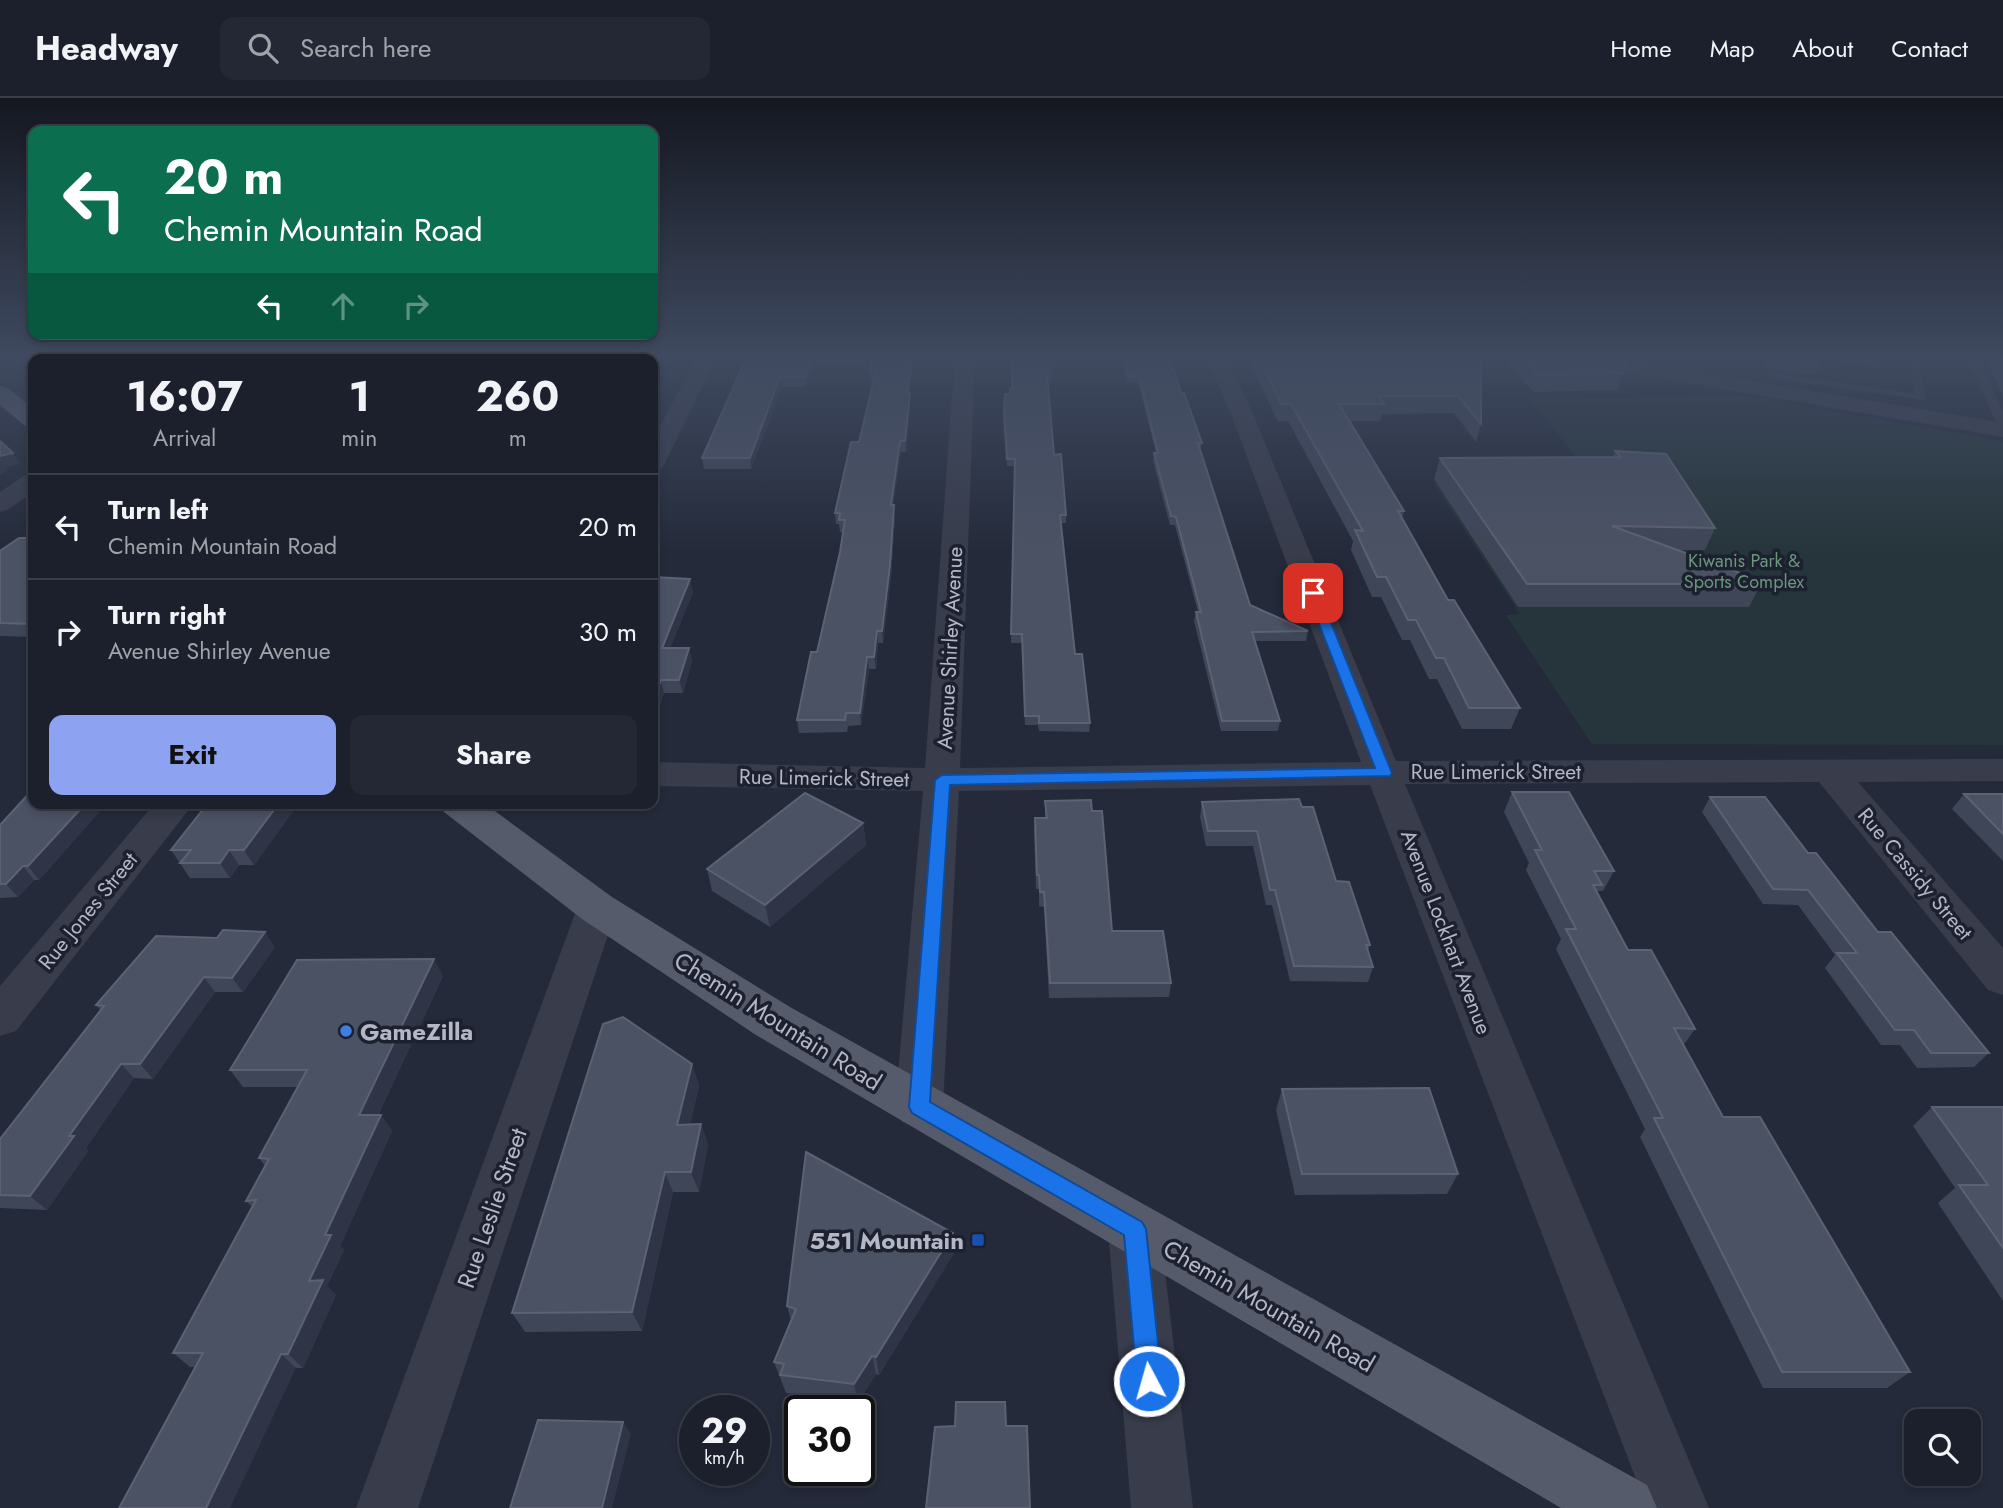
<!DOCTYPE html>
<html lang="en">
<head>
<meta charset="utf-8">
<style>
	body { margin:0; font-family:Jost,sans-serif; background:#242834; color:#f1f3f6; height:100vh; display:flex; flex-direction:column; font-size:26px; white-space:nowrap }
	* { box-sizing:border-box; margin:0 }
	p { font-size:23px; color:#a0a3a9 }
	.icon { flex:none; width:38px; height:38px; fill:none; stroke:currentColor; stroke-width:2; stroke-linecap:round; stroke-linejoin:round }
	.map { position:relative; flex:1; overflow:hidden }
	.side { position:absolute; left:28px; top:256px; width:630px; height:455px; display:flex; flex-direction:column; background:#1b202c; border-radius:14px; box-shadow:0 4px 10px #0003,0 0 0 2px #393e48 }
	.side>* { flex:none }
	.guide { position:absolute; left:28px; top:28px; width:630px; height:214px; border-radius:14px; box-shadow:0 4px 10px #0003,0 0 0 2px #393e48; background:#0b6e4f; color:#fff; overflow:hidden }
	.buttons { position:absolute; left:1904px; top:1311px; display:grid; gap:14px }
	.buttons a { display:grid; place-items:center; width:77px; height:77px; border-radius:14px; background:#1b202c; box-shadow:0 4px 10px #0003,0 0 0 2px #393e48; font-size:35px }
	.speed { position:absolute; left:679px; top:1297px; display:flex; gap:14px; font-size:35px; font-weight:700; text-align:center }
	.speed>* { display:grid; place-content:center; width:91px; height:91px; border-radius:50%; background:#1b202c; box-shadow:0 4px 10px #0003,0 0 0 2px #393e48; line-height:1 }
	.speed small { font-size:18px; font-weight:400 }
	.speed .limit { border:4px solid #111; border-radius:10px; background:#fff; color:#111 }
	.pin { position:absolute; display:grid; place-items:center; width:60px; height:60px; color:#fff; margin:-30px; border-radius:14px; box-shadow:0 4px 10px #0006 }
	.me { position:absolute; width:77px; margin:-38px; rotate:354deg; stroke-linejoin:round; filter:drop-shadow(0 0 5px #0008) }
	.turn { display:flex; align-items:center; gap:24px; height:147px; padding:0 21px; font-size:32px }
	.turn .icon { width:91px; height:91px; stroke-width:2.5 }
	.turn b { display:block; font-size:49px; line-height:60px }
	.lanes { display:flex; align-items:center; height:66px; padding:0 21px; background:#0003; justify-content:center; gap:35px; direction:ltr }
	.lanes .off { opacity:.35 }
	.eta { display:flex; justify-content:space-evenly; align-items:center; height:119px; text-align:center }
	.eta b { font-size:42px; font-weight:700; line-height:49px }
	.action { display:flex; gap:14px; margin-top:auto; padding:14px 21px }
	.action a { flex:1; height:80px; border-radius:14px; background:#8da3f1; color:#111; font-size:28px; font-weight:700; line-height:80px; text-align:center }
	.action a+a { background:#242834; color:#f1f3f6 }
	ul { padding:0; list-style:none }
	li { display:flex; align-items:center; gap:21px; height:105px; padding:0 21px; border-top:2px solid #393e48 }
	li div { flex:1 }
	li b { display:block; font-size:26px }
	li em { font-style:normal }
	header { display:flex; align-items:center; gap:42px; box-sizing:border-box; height:98px; padding:0 35px; background:#1b202c; border-bottom:2px solid #393e48 }
	header strong { font-size:33px }
	nav { display:flex; gap:38px; margin-inline-start:auto; font-size:24px }
	.search { width:490px; height:63px; background:#242834; display:flex; align-items:center; gap:18px; box-sizing:border-box; padding:0 24px; border-radius:14px; color:#a0a3a9; font-size:26px }
	.map>svg:first-child { display:block }
	.green { fill:#26353b }
	.lines { fill:none; stroke-linecap:round; stroke-linejoin:round }
	.lane { fill:#383c4b; fill-rule:evenodd }
	.street { fill:#383c4b; fill-rule:evenodd }
	.primary { fill:#565b6b; fill-rule:evenodd }
	.wall { fill:#3f4658 }
	.shaded-wall { fill:#2f3547 }
	.building { fill:#4b5264; stroke:#5c6273; stroke-width:2 }
	.route { fill:#1a73e8; stroke:#114b97; stroke-width:2 }
	.shop-dot { fill:#3f7fe0; stroke:#1d212f; stroke-width:2.5 }
	.transit-dot { fill:#1a4fb4; stroke:#1d212f; stroke-width:2.5 }
	.labels { text-anchor:middle; dominant-baseline:central; stroke-width:7; stroke-linejoin:round; paint-order:stroke }
	.far-park-label { font-size:18px; fill:#6b967c; stroke:#1d212f }
	.street-label { font-size:21px; fill:#b3b7c6; stroke:#1d212f }
	.near-street-label { font-size:24px; fill:#b3b7c6; stroke:#1d212f }
	.near-poi-label { font-size:24px; font-weight:bold; fill:#b3b7c6; stroke:#1d212f; text-anchor:start }
</style>
</head>
<body>
<header>
<strong>Headway</strong>
<div class="search"><svg class="icon" aria-label="search" viewBox="0 0 24 24"><circle cx="10" cy="10" r="6"/><path d="M15 15l6 6"/></svg>Search here</div>
<nav><a>Home</a><a>Map</a><a>About</a><a>Contact</a></nav>
</header>
<div class="map">
<svg width="2003" height="1410" viewBox="0 0 2003 1410">
	<rect width="100%" height="100%" fill="#242a3a"/>
	<polygon class="green" points="1741,298 2003,343 2003,647 1592,646 1506,517 1520,516 1433,385 1595,384 1531,301"/>
	<g class="lines">
		<g class="lane">
			<polygon points="1908,258 1918,258 1926,302 1768,280 1763,277 1768,274 1915,296"/>
			<polygon points="1978,258 1990,258 1981,267 2003,314 2003,331 1997,327 1970,266"/>
		</g>
		<g class="street">
			<polygon points="446,258 467,258 465,261 444,261"/>
			<polygon points="697,258 717,258 665,365 662,370 653,372 653,342"/>
			<polygon points="955,258 975,258 960,670 1361,664 1231,316 1206,258 1226,258 1253,316 1396,663 2003,661 2003,683 1858,684 2003,850 2003,897 1988,892 1819,684 1405,686 1709,1410 1647,1410 1370,687 959,693 943,1009 936,1024 919,1030 902,1024 895,1009 923,693 653,688 653,664 925,670"/>
			<polygon points="1554,258 1601,258 2003,325 2003,339 1564,264 1557,262"/>
			<polygon points="33,376 33,394 9,411 0,414 0,394 24,378"/>
			<polygon points="155,705 194,705 16,933 0,938 0,888"/>
			<polygon points="597,795 611,799 617,810 418,1410 356,1410 577,810 583,799"/>
			<polygon points="1134,1106 1153,1113 1160,1131 1193,1410 1131,1410 1108,1131 1115,1113"/>
		</g>
		<g class="primary">
			<polygon points="0,288 8,290 33,311 33,330 25,328 0,307"/>
			<polygon points="439,705 484,705 612,799 790,909 1647,1387 1657,1410 1561,1410 756,937 582,821 444,714"/>
		</g>
	</g>
	<g class="wall">
		<polygon points="24,258 214,258 215,261 33,261 33,265"/>
		<polygon points="747,258 914,258 909,295 910,304 906,354 901,354 893,407 895,418 891,479 883,545 878,545 876,571 869,571 861,627 848,628 847,634 799,635 797,622 817,554 840,454 843,434 840,434 839,426 836,426 835,415 859,344 874,283 870,283 871,267 814,267 806,289 782,289 751,371 704,371 702,360"/>
		<polygon points="1010,258 1054,258 1055,270 1050,270 1051,282 1048,282 1054,357 1066,417 1066,425 1061,425 1075,556 1090,625 1089,634 1039,633 1038,627 1025,627 1022,545 1011,545 1015,368 1007,368 1004,323 1012,290"/>
		<polygon points="1120,258 1169,258 1181,295 1202,345 1200,353 1250,507 1308,533 1306,543 1255,543 1280,623 1278,633 1221,633 1194,523 1196,514 1198,514 1175,427 1170,427 1153,363 1154,355 1156,355 1138,285 1127,285"/>
		<polygon points="1247,258 1481,258 1481,326 1476,344 1454,315 1382,316 1380,323 1350,323 1404,413 1402,421 1448,502 1520,610 1511,631 1462,631 1437,581 1429,581 1410,542 1402,542 1381,499 1372,499 1351,452 1353,443 1288,323 1278,324"/>
		<polygon points="1500,258 1617,258 1623,275 1617,292 1534,294"/>
		<polygon points="1766,258 1885,258 1880,269 1822,260 1814,277 1766,270"/>
		<polygon points="1991,258 2003,258 2003,299 1988,264"/>
		<polygon points="1615,353 1715,430 1705,452 1676,452 1761,486 1749,509 1518,509 1434,381 1440,360 1613,359"/>
		<polygon points="33,440 33,539 0,538 0,453"/>
		<polygon points="653,479 693,494 670,550 689,550 692,563 683,595 664,595 653,626"/>
		<polygon points="1512,694 1614,773 1603,793 1598,793 1597,795 1628,852 1695,931 1683,948 1723,1019 1910,1274 1887,1290 1763,1290 1640,1039 1645,1031 1556,851 1561,841 1526,772 1529,765 1504,714"/>
		<polygon points="1964,696 2003,696 2003,763 1952,711"/>
		<polygon points="1710,699 1808,755 1878,834 1989,955 1974,969 1917,970 1900,947 1881,947 1825,870 1835,857 1798,807 1763,806 1702,714"/>
		<polygon points="1045,703 1112,833 1171,885 1169,899 1049,900 1044,809 1039,808 1039,791 1036,791 1034,735 1035,720 1045,720"/>
		<polygon points="1202,704 1302,709 1336,783 1370,847 1368,853 1373,869 1368,884 1290,883 1272,807 1266,807 1253,748 1206,748 1200,719"/>
		<polygon points="33,705 107,705 39,782 34,782 18,799 0,800 0,727"/>
		<polygon points="299,705 254,767 239,767 230,780 190,780 171,752"/>
		<polygon points="863,725 866,747 770,829 712,793 707,771"/>
		<polygon points="275,849 243,894 215,894 153,981 134,980 86,1050 88,1053 47,1112 0,1110 0,1041 100,912 96,907"/>
		<polygon points="443,878 378,1017 381,1017 392,1033 340,1148 344,1152 327,1188 336,1197 303,1270 190,1269 173,1255 252,1109 246,1103 265,1068 259,1060 298,989 243,989 230,972"/>
		<polygon points="692,966 699,988 690,1027 701,1026 708,1047 699,1094 673,1094 642,1233 525,1234 512,1215"/>
		<polygon points="1282,991 1458,1076 1447,1096 1295,1097 1276,1012"/>
		<polygon points="1932,1009 2003,1009 2003,1203 1938,1105 1955,1090 1913,1028"/>
		<polygon points="953,1135 954,1155 879,1277 876,1276 858,1304 786,1295 774,1264 791,1222 787,1208"/>
	</g>
	<g class="shaded-wall">
		<polygon points="183,258 214,258 215,261 172,261"/>
		<polygon points="402,258 419,258 417,261 399,261"/>
		<polygon points="653,258 656,258 659,270 653,281 653,261 651,261"/>
		<polygon points="812,258 814,267 806,289 805,279"/>
		<polygon points="913,258 914,258 908,304 907,295"/>
		<polygon points="780,279 782,289 751,371 750,360"/>
		<polygon points="910,295 910,304 906,354 905,343"/>
		<polygon points="900,343 901,354 892,418 891,407"/>
		<polygon points="13,355 20,366 7,369 8,372 0,377 0,358"/>
		<polygon points="894,407 895,418 891,479 883,545 882,533"/>
		<polygon points="690,481 693,494 665,563 662,550"/>
		<polygon points="877,533 878,545 876,571 874,559"/>
		<polygon points="689,550 692,563 683,595 679,582"/>
		<polygon points="867,559 869,571 861,627 860,615"/>
		<polygon points="661,582 664,595 653,626 653,603"/>
		<polygon points="86,705 107,705 39,782 28,768"/>
		<polygon points="279,705 299,705 254,767 244,752"/>
		<polygon points="863,725 866,747 770,829 765,807"/>
		<polygon points="229,752 239,767 230,780 220,765"/>
		<polygon points="23,768 34,782 18,799 6,786"/>
		<polygon points="265,834 275,849 243,894 232,880"/>
		<polygon points="434,861 443,878 370,1033 359,1017"/>
		<polygon points="204,879 215,894 153,981 140,966"/>
		<polygon points="121,966 134,980 86,1050 88,1053 47,1112 30,1098 69,1038"/>
		<polygon points="692,966 699,988 685,1048 677,1027"/>
		<polygon points="381,1017 392,1033 340,1148 344,1152 327,1188 336,1197 303,1270 288,1256 309,1183 325,1137"/>
		<polygon points="701,1026 708,1047 699,1094 691,1074"/>
		<polygon points="665,1074 673,1094 642,1233 632,1214"/>
		<polygon points="953,1135 954,1155 879,1277 876,1259"/>
		<polygon points="281,1256 296,1270 230,1410 206,1410"/>
		<polygon points="872,1258 876,1276 858,1304 854,1286"/>
		<polygon points="623,1324 631,1336 612,1410 602,1410"/>
	</g>
	<g class="building">
		<polygon points="33,258 183,258 172,261 36,261"/>
		<polygon points="224,258 402,258 399,261 220,261"/>
		<polygon points="597,258 653,258 651,261 595,261"/>
		<polygon points="747,258 812,258 805,279 780,279 750,360 702,360"/>
		<polygon points="872,258 913,258 907,295 910,295 905,343 900,343 891,407 894,407 890,467 882,533 877,533 874,559 867,559 860,615 846,615 845,622 797,622 811,554 817,554 840,454 845,422 839,422 840,415 835,415 851,344 859,344 876,273 870,273"/>
		<polygon points="1010,258 1054,258 1055,264 1050,264 1051,275 1047,275 1054,357 1061,356 1066,417 1060,417 1075,556 1082,556 1090,625 1039,625 1039,618 1025,618 1022,536 1011,536 1015,361 1007,361 1004,316 1005,296 1010,296 1010,290 1013,290"/>
		<polygon points="1123,258 1169,258 1181,295 1184,295 1202,345 1198,345 1250,507 1308,533 1252,534 1280,623 1222,623 1196,514 1201,514 1176,419 1171,418 1154,355 1158,355 1139,278 1128,278"/>
		<polygon points="1258,258 1481,258 1481,326 1458,298 1379,298 1384,306 1339,306 1404,413 1398,413 1448,502 1454,502 1520,610 1469,610 1444,560 1436,560 1416,522 1408,522 1386,479 1377,479 1355,432 1363,433 1291,306 1281,306"/>
		<polygon points="1521,258 1617,258 1628,260 1623,275 1539,277"/>
		<polygon points="1799,258 1821,258 1822,261"/>
		<polygon points="0,343 13,355 0,358"/>
		<polygon points="1615,353 1666,356 1715,430 1612,428 1762,483 1761,486 1527,486 1440,360 1621,359"/>
		<polygon points="19,440 33,440 33,526 0,525 0,453"/>
		<polygon points="653,479 690,481 662,550 689,550 679,582 661,582 653,603"/>
		<polygon points="33,691 33,705 86,705 28,768 23,768 6,786 0,786 0,727"/>
		<polygon points="1512,694 1569,694 1614,773 1594,773 1602,787 1593,787 1628,852 1651,852 1695,931 1674,930 1723,1019 1760,1019 1910,1274 1782,1274 1654,1020 1663,1020 1566,831 1576,831 1535,752 1542,752"/>
		<polygon points="805,695 863,725 765,807 707,771"/>
		<polygon points="1964,696 2003,696 2003,736"/>
		<polygon points="1710,699 1765,699 1808,755 1816,755 1878,834 1891,834 1989,955 1931,955 1914,932 1895,932 1837,855 1857,855 1808,792 1773,791"/>
		<polygon points="1299,701 1302,709 1313,709 1336,783 1349,784 1370,847 1366,847 1373,869 1294,868 1275,792 1270,792 1257,733 1208,733 1202,704"/>
		<polygon points="1091,702 1092,713 1102,713 1112,833 1163,833 1171,885 1050,885 1044,794 1040,794 1039,777 1037,777 1035,720 1047,720 1045,703"/>
		<polygon points="208,705 279,705 244,752 229,752 220,765 180,765 191,752 171,752"/>
		<polygon points="223,832 265,834 232,880 204,879 140,966 121,966 69,1038 74,1038 30,1098 0,1097 0,1041 104,908 96,907 156,838 217,840"/>
		<polygon points="434,861 359,1017 381,1017 325,1137 331,1137 309,1183 323,1182 288,1256 281,1256 206,1410 119,1410 203,1255 173,1255 256,1102 246,1103 269,1061 259,1060 307,972 230,972 297,862"/>
		<polygon points="623,919 692,966 677,1027 701,1026 691,1074 665,1074 632,1214 512,1215 603,926"/>
		<polygon points="1429,990 1458,1076 1302,1076 1282,991"/>
		<polygon points="1932,1009 2003,1009 2003,1150 1959,1087 1988,1087"/>
		<polygon points="806,1054 953,1135 876,1259 872,1258 854,1286 780,1277 784,1266 774,1264 796,1211 787,1208"/>
		<polygon points="956,1304 1005,1304 1006,1328 1027,1328 1030,1410 926,1410 935,1329 955,1328"/>
		<polygon points="538,1322 623,1324 602,1410 510,1410"/>
	</g>
	<linearGradient id="sky" x2="0" y2="1"><stop stop-color="#141720"/><stop offset="0.57" stop-color="#3f4a60"/><stop offset="1" stop-color="#3f4a60" stop-opacity="0"/></linearGradient>
	<rect width="2003" height="455" fill="url(#sky)"/>
	<polygon class="route" points="1313,491 1319,495 1392,675 1390,678 950,687 930,1004 1142,1124 1146,1131 1162,1283 1158,1292 1149,1296 1140,1292 1137,1283 1124,1137 912,1015 909,1009 935,682 942,677 1375,670 1307,495"/>
	<circle class="shop-dot" cx="346" cy="933" r="7"/>
	<rect class="transit-dot" x="971" y="1135" width="14" height="14" rx="3.5"/>
	<g class="labels">
		<g class="far-park-label">
			<text x="1744" y="463">Kiwanis Park &amp;<tspan x="1744" dy="21">Sports Complex</tspan></text>
		</g>
		<g class="street-label">
			<text transform="translate(950 550) rotate(-87)">Avenue Shirley Avenue</text>
			<text x="1496" y="674">Rue Limerick Street</text>
			<text transform="translate(824 680) rotate(1)">Rue Limerick Street</text>
			<text transform="translate(1915 776) rotate(50)">Rue Cassidy Street</text>
			<text transform="translate(88 813) rotate(-51)">Rue Jones Street</text>
			<text transform="translate(1446 834) rotate(69)">Avenue Lockhart Avenue</text>
		</g>
		<g class="near-street-label">
			<text transform="translate(778 923) rotate(32)">Chemin Mountain Road</text>
			<text transform="translate(492 1110) rotate(-71)">Rue Leslie Street</text>
			<text transform="translate(1269 1208) rotate(30)">Chemin Mountain Road</text>
		</g>
		<g class="near-poi-label">
			<text x="360" y="933">GameZilla</text>
			<text x="964" y="1142" text-anchor="end">551 Mountain</text>
		</g>
	</g>
</svg>
<div class="buttons">
<a><svg class="icon" aria-label="search" viewBox="0 0 24 24"><circle cx="10" cy="10" r="6"/><path d="M15 15l6 6"/></svg></a>
</div>
<div class="speed"><div>29<small>km/h</small></div><div class="limit">30</div></div>
<div class="pin" style="left:1313px;top:495px;background:#d93025"><svg class="icon" aria-label="arrive" viewBox="0 0 24 24"><path d="M6 21V4h12l-3 4 3 4H6"/></svg></div>
<svg class="me" style="left:1149px;top:1283px" viewBox="-20 -20 40 40"><circle r="17" fill="#1a73e8" stroke="#fff" stroke-width="3"/><path d="M0-11L8 9 0 5-8 9z" fill="#fff"/></svg>
<div class="guide">
<div class="turn"><svg class="icon" aria-label="left" viewBox="0 0 24 24"><path d="M17 20v-9H6M10 6l-5 5 5 5"/></svg><div><b>20 m</b>Chemin Mountain Road</div></div>
<div class="lanes"><svg class="icon" aria-label="left" viewBox="0 0 24 24"><path d="M17 20v-9H6M10 6l-5 5 5 5"/></svg><svg class="icon off" aria-label="ahead" viewBox="0 0 24 24"><path d="M12 20V5M6 11l6-6 6 6"/></svg><svg class="icon off" aria-label="right" viewBox="0 0 24 24"><path d="M7 20v-9h11M14 6l5 5-5 5"/></svg></div>
</div>
<section class="side">
<div class="eta">
<div><b>16:07</b><p>Arrival</p></div>
<div><b>1</b><p>min</p></div>
<div><b>260</b><p>m</p></div>
</div>
<ul>
<li><svg class="icon" aria-label="left" viewBox="0 0 24 24"><path d="M17 20v-9H6M10 6l-5 5 5 5"/></svg><div><b>Turn left</b><p>Chemin Mountain Road</p></div><em>20 m</em></li>
<li><svg class="icon" aria-label="right" viewBox="0 0 24 24"><path d="M7 20v-9h11M14 6l5 5-5 5"/></svg><div><b>Turn right</b><p>Avenue Shirley Avenue</p></div><em>30 m</em></li>
</ul>
<div class="action"><a>Exit</a><a>Share</a></div>
</section>
</div>
</body>
</html>
